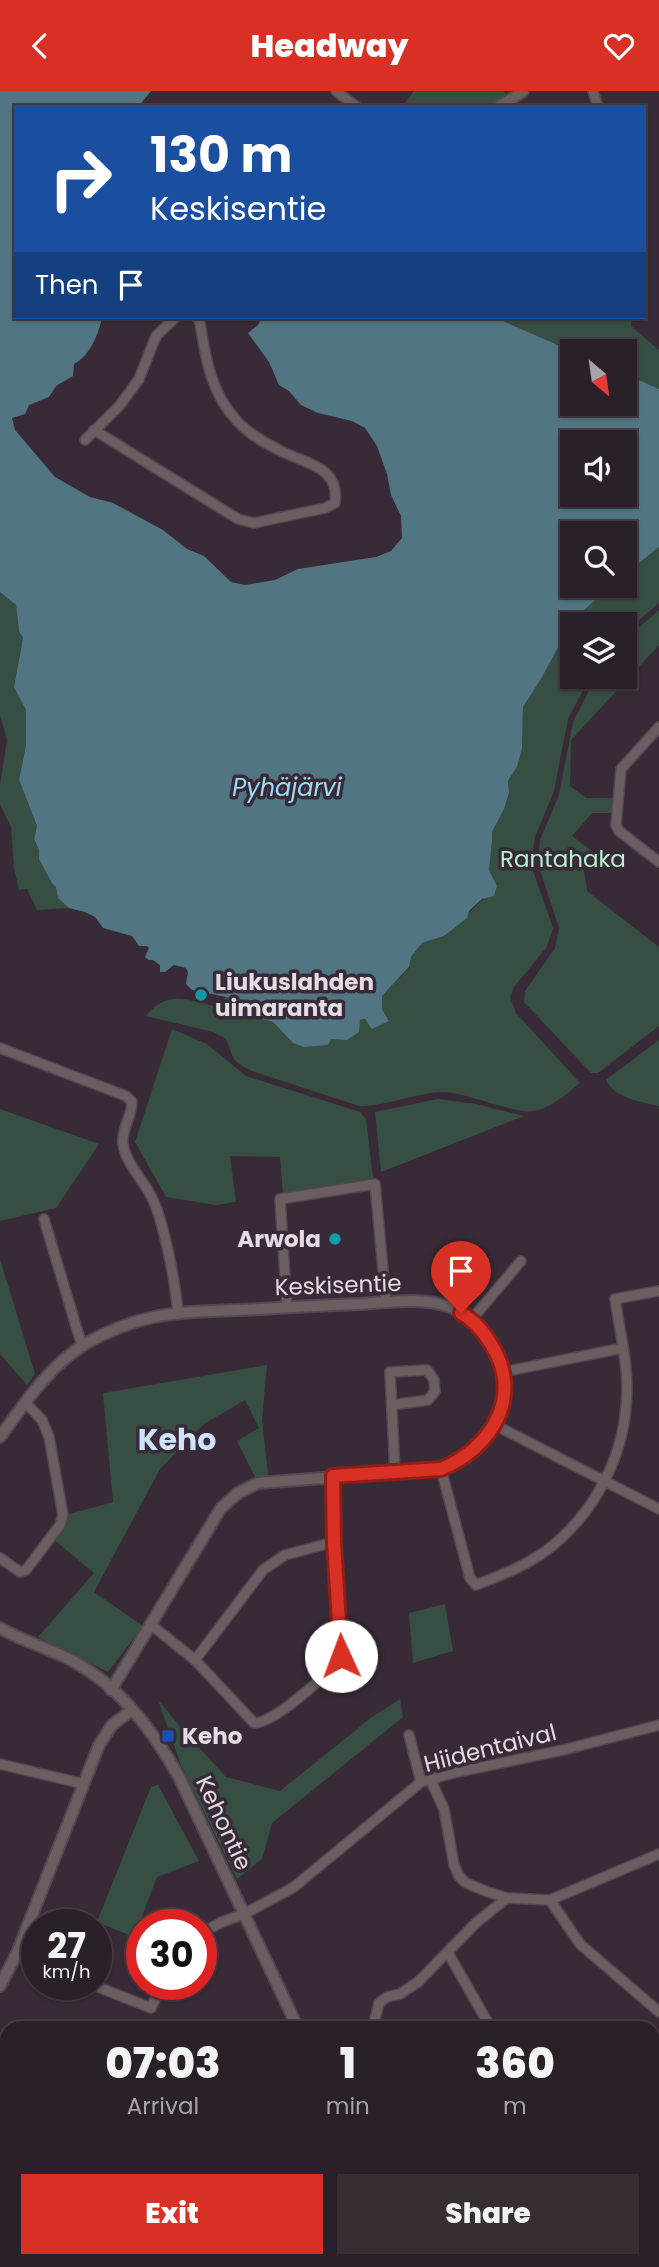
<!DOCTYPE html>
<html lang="en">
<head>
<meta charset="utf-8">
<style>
	body { margin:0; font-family:Poppins,sans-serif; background:#362d35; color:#f1f3f6; height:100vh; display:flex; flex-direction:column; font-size:26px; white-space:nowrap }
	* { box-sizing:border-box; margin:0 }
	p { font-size:23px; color:#a5a3a8 }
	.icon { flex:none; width:38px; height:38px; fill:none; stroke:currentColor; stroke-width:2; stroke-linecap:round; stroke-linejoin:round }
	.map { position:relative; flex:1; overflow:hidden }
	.drawer { position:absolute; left:0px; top:1930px; width:660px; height:247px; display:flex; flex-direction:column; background:#2a2029; border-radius:21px 21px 0 0; box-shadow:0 2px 5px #0004,0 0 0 2px #463e46 }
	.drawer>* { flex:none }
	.hud { position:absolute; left:14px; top:14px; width:632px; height:214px; border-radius:0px; box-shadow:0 2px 5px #0004,0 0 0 2px #463e46; background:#1a4fa0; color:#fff; overflow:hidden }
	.needle { width:46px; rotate:151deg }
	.tools { position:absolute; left:560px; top:248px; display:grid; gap:14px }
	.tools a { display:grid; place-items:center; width:77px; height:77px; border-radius:0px; background:#2a2029; box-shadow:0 2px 5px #0004,0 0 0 2px #463e46; font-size:35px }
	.speed { position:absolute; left:21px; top:1818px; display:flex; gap:14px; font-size:35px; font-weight:700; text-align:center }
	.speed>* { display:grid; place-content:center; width:91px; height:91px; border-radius:50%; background:#2a2029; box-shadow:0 2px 5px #0004,0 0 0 2px #463e46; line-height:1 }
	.speed small { font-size:18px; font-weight:400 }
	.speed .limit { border:10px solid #d22; background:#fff; color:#111 }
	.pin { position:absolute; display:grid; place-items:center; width:60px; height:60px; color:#fff; margin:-72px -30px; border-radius:50% 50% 50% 0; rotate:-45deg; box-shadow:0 0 7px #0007 }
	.pin .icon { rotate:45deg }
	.me { position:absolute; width:77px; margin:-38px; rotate:358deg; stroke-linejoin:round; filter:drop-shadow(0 0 5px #0008) }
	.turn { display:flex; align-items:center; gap:24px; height:147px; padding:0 21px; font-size:32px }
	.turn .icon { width:91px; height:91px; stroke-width:2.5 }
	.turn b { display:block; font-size:49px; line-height:60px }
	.then { display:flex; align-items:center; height:66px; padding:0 21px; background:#0003; gap:14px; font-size:26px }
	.eta { display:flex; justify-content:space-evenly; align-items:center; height:119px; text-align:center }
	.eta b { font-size:42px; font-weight:800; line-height:49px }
	.button { display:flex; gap:14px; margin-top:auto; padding:14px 21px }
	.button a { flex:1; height:80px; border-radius:0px; background:#d93025; color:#fff; font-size:28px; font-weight:800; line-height:80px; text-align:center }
	.button a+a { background:#362d35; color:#f1f3f6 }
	header { display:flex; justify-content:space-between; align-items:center; height:91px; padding:0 21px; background:#d93025; color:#fff; font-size:32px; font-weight:800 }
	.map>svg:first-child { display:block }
	.green { fill:#374e42 }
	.water { fill:#517582; fill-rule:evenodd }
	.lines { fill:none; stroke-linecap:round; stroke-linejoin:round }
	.minor-casing { stroke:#544753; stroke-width:12 }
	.tertiary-casing { stroke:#544753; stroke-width:14 }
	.secondary-casing { stroke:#544753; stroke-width:16 }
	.minor { stroke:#695f61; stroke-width:9 }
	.tertiary { stroke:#695f61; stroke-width:10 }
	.secondary { stroke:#88797c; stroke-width:12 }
	.route-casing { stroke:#8d1f18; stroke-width:18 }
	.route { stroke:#d93025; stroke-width:12 }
	.culture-dot { fill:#0f9aa8; stroke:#382b37; stroke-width:2.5 }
	.transit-dot { fill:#1a4fb4; stroke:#382b37; stroke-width:2.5 }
	.labels { text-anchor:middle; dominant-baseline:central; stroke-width:7; stroke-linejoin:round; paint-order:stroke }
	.park-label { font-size:23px; fill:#b5f1d0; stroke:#382b37 }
	.poi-label { font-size:23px; font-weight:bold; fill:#e4dce4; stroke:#382b37; text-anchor:start }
	.street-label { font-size:23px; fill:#e4dce4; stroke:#382b37 }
	.water-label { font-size:24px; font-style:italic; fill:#9addf6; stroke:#382b37 }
	.district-label { font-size:30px; font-weight:bold; fill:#cfe3fb; stroke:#382b37 }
</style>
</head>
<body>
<header><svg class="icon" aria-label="back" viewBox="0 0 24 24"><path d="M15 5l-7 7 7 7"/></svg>Headway<svg class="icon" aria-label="heart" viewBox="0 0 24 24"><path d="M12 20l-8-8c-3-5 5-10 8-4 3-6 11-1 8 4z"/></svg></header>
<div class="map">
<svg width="659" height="2176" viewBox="0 0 659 2176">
	<rect width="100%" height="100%" fill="#382b37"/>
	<g class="green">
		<polygon points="414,0 504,0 506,4 491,16 402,16"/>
		<polygon points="494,226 632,226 631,235 659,259 659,298 625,283 625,261 574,261"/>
		<path d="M659,456v56l-34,29v-7h-53v52h18l-22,42 -14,72 -19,46 -4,28 22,63 -6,19 -33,40 -4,10 6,16 64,70c-12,10 -29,25 -46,28 -16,4 -67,-18 -90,-19 -29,0 -56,15 -85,14l-107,-35c-21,-10 -18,-12 -26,-32l-13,-7 -67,-16c22,-28 43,-15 72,-9l8,-10 28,14 8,8 11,3 20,21 38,-4 29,-19h29l-7,-11v-13l27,-28 2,-11 11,-14 22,-7 53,-50 -8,-16 3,-28v-10l12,-23 5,-16 -1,-12 9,-14 5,-18 1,-42 18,-28 26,-48 15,-19 29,-26h14v-12z"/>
		<polygon points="0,501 16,514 19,540 23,547 14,595 26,619 26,654 19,689 37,735 34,748 39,759 39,768 56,796 58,807 69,817 37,819 27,798 19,799 14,777 11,736 0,713 0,694 7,649 0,624"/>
		<polygon points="659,519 659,554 571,649 570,695 586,707 613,707 613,722 592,722 572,745 596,763 584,778 587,800 659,856 659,935 598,982 591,982 524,911 525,900 555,857 559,837 538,773 540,749 559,704 573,631 596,586 625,586 625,549"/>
		<polygon points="172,938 207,953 246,985 360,1021 366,1028 373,1087 283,1103 280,1066 230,1065 236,1111 216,1114 166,1106 135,1051"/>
		<path d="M659,949v66c-18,-4 -45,-8 -53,-26z"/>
		<polygon points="438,1008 476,1013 524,1025 381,1081 375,1021"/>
		<polygon points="0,1018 99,1053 56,1117 0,1130"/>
		<polygon points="0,1168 35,1283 27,1294 0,1263"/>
		<polygon points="267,1274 262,1329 269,1390 258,1392 237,1350 259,1337 245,1309 204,1333 160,1378 94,1501 143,1535 108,1581 38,1546 94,1482 53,1448 66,1424 113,1411 103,1302"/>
		<polygon points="445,1513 453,1560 413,1572 409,1522"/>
		<polygon points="400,1608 403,1626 272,1732 262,1768 237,1788 181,1674 158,1609 183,1639 226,1686 280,1700 372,1626"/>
		<polygon points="158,1694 199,1770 157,1786 134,1846 97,1831 151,1696"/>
	</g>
	<path class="water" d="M0,0h151l-13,16h-122v210h86c-3,16 -12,39 -28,47l-1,12 -17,10 -7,11 -20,8 -4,9 -13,4 3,12 40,47 35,20 23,6 50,27 24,19 17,7 27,26 14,3 30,-5 23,-11 78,-12 15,-6 11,-13 -1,-22 -10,-21 -4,-21 -10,-28 -12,-18 -13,-7 -34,-8 -17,-8 -12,-14 -10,-6 -10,-23 -21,-29 10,-8 4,-8h232l80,35h-2v52h53v-30l34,15v158l-34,27v-40h-53v52h39l-29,26 -15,19 -26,48 -18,28 -1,42 -5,18 -9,14 1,12 -5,16 -12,23v10l-3,28 8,16 -3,10 -12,3 -13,12 -2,7 -23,18 -22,7 -11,14 -2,10 -27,29v13l7,12 -17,8 -7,-10 -5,1 -1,12 -12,8 -16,-1 -3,6 -24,2 -11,-4 -20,-21 -11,-3 -8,-8 -28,-14 -34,-7 -6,-6 2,-12 -2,-4 -12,-3 -9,7h-5v-7l-7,-5h-4l-4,-3 4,-9 -2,-2h-8l-7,-10 -29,-8 -8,-11 -10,-5 -16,-4 -11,-10 -2,-11 -4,-4 -13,-24v-9l-5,-11 3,-13 -18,-46 7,-35v-35l-12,-23 9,-49 -4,-7 -3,-26 -16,-13zM572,352h53v52h-53z"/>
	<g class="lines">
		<defs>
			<g id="minor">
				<polyline points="336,0 357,16"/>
				<polyline points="593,0 598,16"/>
				<path d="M94,339l144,89 16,4 71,-15 10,-5c5,-36 -28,-39 -52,-51 -16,-8 -33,-17 -45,-30 -27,-28 -32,-62 -38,-99l-3,-6"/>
				<polyline points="85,349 120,314 139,288 156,245 176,226"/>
				<polyline points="659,636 621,678 616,734 619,740 659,771"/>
				<path d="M0,957l126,48 6,6c0,14 -11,28 -9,42 3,21 23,38 31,58 11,27 22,83 24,112"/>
				<polyline points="44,1128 82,1255"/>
				<polyline points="287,1216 280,1108 375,1093 386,1211"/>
				<polyline points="472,1228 521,1170"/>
				<polyline points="503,1281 623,1257"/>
				<polyline points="392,1314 428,1309 435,1300 434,1289 427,1279 390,1281 395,1381"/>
				<polyline points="495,1334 659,1418"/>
				<path d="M441,1378l29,109 6,7c29,-11 57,-22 81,-43 39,-34 65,-84 69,-136 4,-36 -6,-72 -11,-107l44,-8"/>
				<polyline points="0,1467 20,1481 26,1479 60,1434 63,1424 49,1346 42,1329 25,1311"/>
				<path d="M150,1533l45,36 59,63c22,-1 65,-43 83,-58l4,-9 -7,-114 -1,-66"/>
				<polyline points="195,1569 263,1479 285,1464 334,1451"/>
				<polyline points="409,1644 421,1691"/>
				<polyline points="0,1673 84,1693"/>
				<polyline points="431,1690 444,1718 454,1774 459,1785 466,1792 488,1801 507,1807 550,1809 659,1763"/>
				<polyline points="550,1809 580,1853 659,1921"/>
				<polyline points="201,1842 222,1831 244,1823 294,1796 421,1691 453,1682 563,1659 659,1634"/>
				<polyline points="17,1862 37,1870"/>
				<polyline points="448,1862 491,1937"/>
				<polyline points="93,1894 151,1917 162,1894"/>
				<polyline points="373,1937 379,1912 387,1906 400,1903 418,1891 477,1831 507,1807"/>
				<polyline points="5,2001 7,2002"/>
				<polyline points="52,2176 54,2170"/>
				<polyline points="185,2176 187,2170"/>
			</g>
			<g id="tertiary">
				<polyline points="499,16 523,0"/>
				<path d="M0,1346c24,-33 49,-71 85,-93 21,-12 45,-22 69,-27 34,-7 71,-6 106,-8 34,-2 67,-4 101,-5 28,-2 63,-7 89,3 17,7 30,19 39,34 34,53 6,106 -48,128l-183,14 -20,10 -17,15 -110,182"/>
				<path d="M0,1537c23,13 50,21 73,33 48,26 82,72 107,118l118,249"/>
				<polyline points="0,1895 17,1862 99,1654 112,1634 132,1619"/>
				<polyline points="330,2176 342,2170"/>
			</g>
			<g id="secondary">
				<polyline points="653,1960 659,1954"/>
				<polyline points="411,2170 412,2176"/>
			</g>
		</defs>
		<use href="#minor" class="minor-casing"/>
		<use href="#tertiary" class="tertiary-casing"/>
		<use href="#secondary" class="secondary-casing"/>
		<use href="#minor" class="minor"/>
		<use href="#tertiary" class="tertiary"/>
		<use href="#secondary" class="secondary"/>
	</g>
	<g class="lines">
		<defs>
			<path id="route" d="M341,1565l-7,-114 -1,-66 108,-7c51,-21 83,-73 50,-125 -8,-13 -16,-23 -30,-31"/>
		</defs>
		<use href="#route" class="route-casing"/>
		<use href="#route" class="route"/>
	</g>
	<g class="culture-dot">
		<circle cx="201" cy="904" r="7"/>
		<circle cx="335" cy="1148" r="7"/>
	</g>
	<rect class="transit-dot" x="161" y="1638" width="14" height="14" rx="3.5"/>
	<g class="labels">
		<g class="park-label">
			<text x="563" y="768">Rantahaka</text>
		</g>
		<g class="poi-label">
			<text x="215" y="891">Liukuslahden<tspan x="215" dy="26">uimaranta</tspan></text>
			<text x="321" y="1148" text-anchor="end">Arwola</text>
			<text x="182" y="1645">Keho</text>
		</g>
		<g class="street-label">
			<text transform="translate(338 1194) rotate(-2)">Keskisentie</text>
			<text transform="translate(490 1657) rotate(-14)">Hiidentaival</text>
			<text transform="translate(224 1732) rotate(65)">Kehontie</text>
		</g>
		<g class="water-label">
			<text x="287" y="696">Pyhäjärvi</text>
		</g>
		<g class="district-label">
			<text x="177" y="1348">Keho</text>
		</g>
	</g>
</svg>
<div class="tools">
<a><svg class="needle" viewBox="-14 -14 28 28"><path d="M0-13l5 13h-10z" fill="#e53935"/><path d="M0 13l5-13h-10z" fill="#a5a3a8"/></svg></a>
<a><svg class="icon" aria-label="sound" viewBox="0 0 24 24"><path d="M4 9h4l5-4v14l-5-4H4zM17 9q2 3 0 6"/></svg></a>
<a><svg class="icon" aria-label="search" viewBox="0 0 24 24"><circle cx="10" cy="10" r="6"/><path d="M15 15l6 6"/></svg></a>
<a><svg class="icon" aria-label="layers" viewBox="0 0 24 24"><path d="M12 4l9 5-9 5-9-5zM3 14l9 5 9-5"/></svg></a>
</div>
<div class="speed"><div>27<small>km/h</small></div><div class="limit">30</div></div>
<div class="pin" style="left:461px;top:1222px;background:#d93025"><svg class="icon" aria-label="arrive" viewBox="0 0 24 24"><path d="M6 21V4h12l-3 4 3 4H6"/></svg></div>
<svg class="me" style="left:341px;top:1565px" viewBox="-20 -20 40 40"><circle r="19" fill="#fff"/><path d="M0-13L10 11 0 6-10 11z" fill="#d93025"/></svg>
<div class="hud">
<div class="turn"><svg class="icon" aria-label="right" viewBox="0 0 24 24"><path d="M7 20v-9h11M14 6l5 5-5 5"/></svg><div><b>130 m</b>Keskisentie</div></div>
<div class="then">Then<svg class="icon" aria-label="arrive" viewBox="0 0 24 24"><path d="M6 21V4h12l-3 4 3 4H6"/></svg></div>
</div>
<section class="drawer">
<div class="eta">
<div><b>07:03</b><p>Arrival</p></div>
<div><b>1</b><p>min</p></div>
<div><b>360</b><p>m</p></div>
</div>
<div class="button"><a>Exit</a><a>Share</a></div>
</section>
</div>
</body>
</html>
